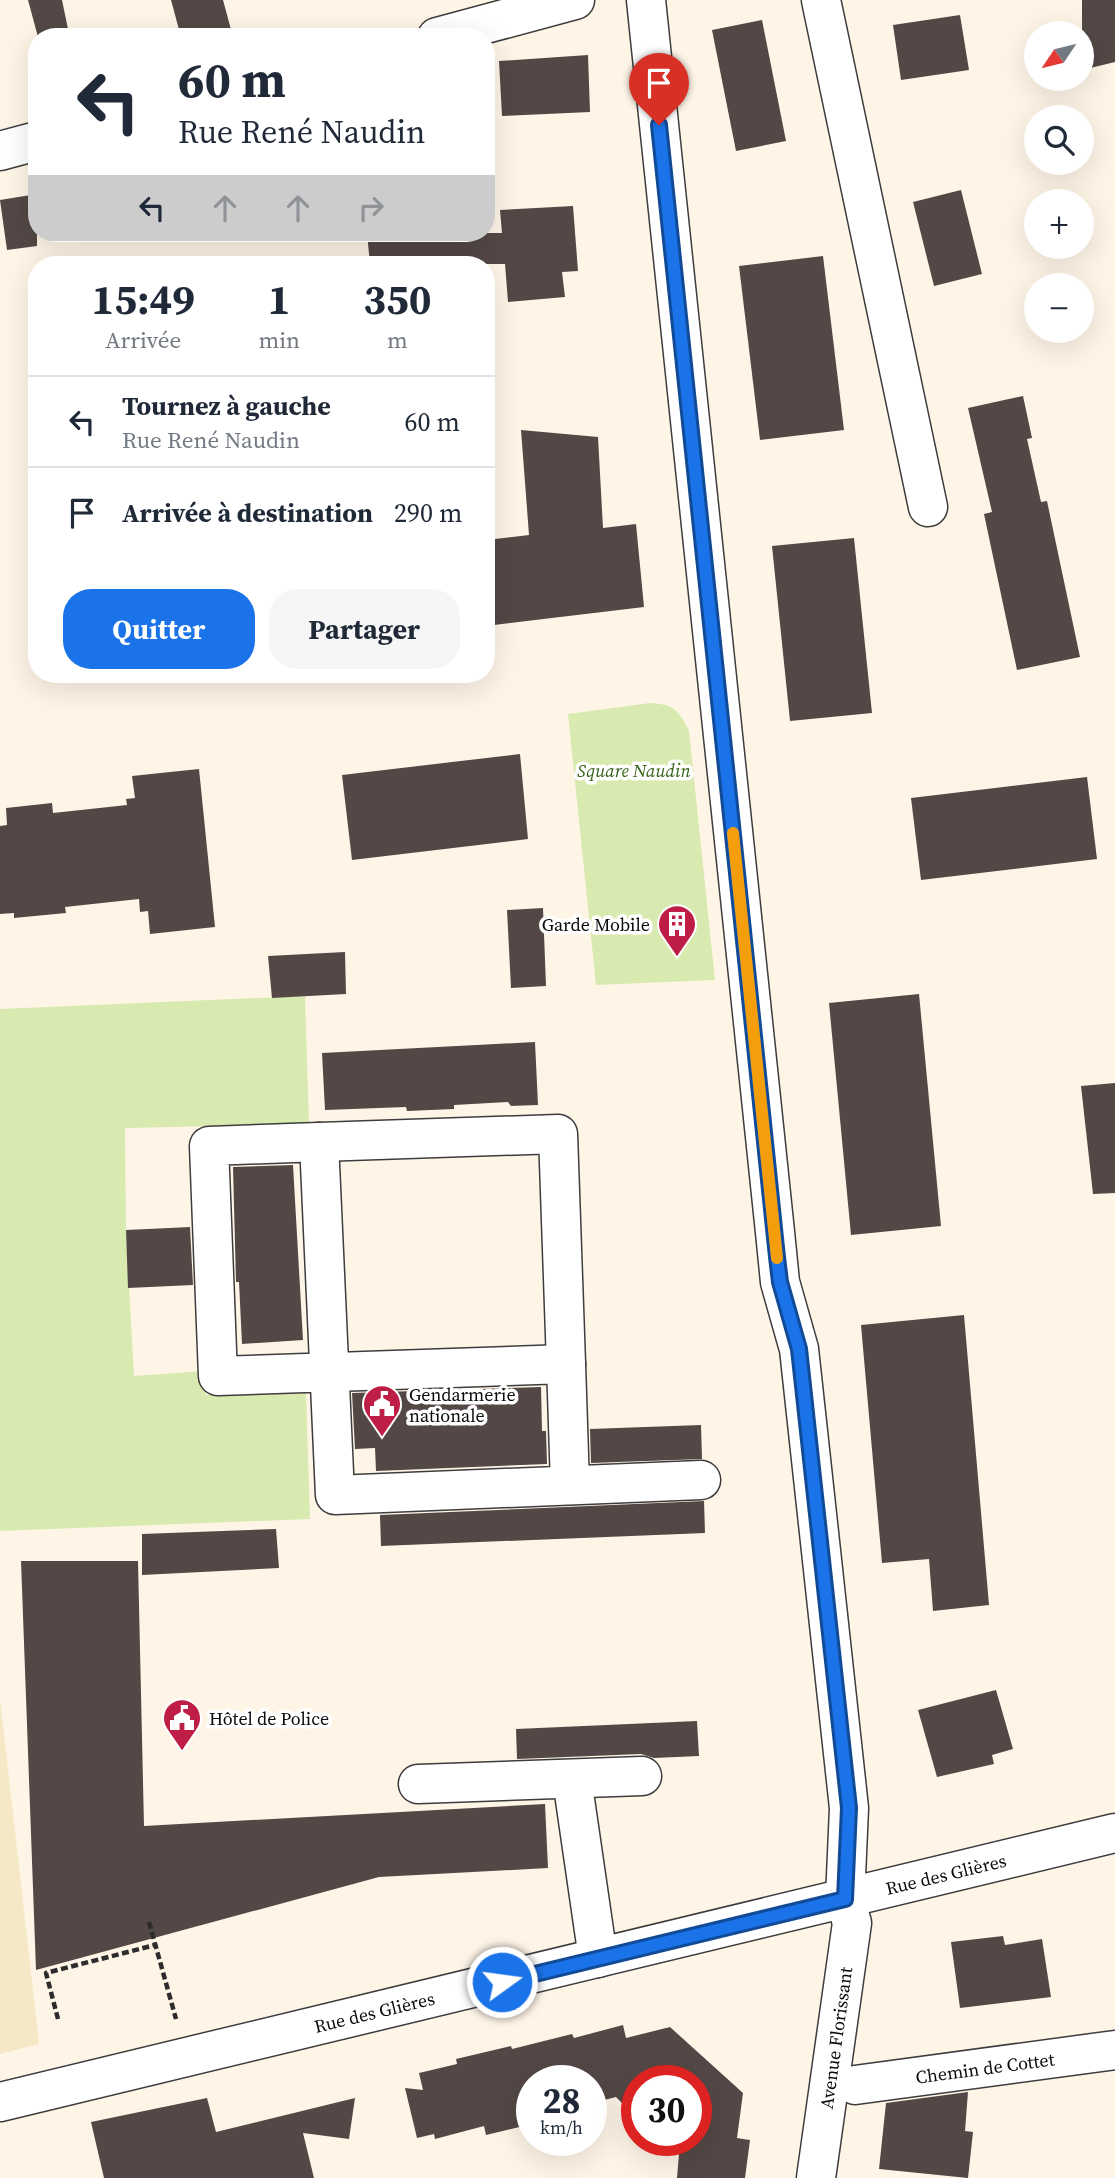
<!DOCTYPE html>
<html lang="fr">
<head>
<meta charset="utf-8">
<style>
	body { margin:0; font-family:"Source Serif 4",serif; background:#f6f6f7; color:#1f2937; height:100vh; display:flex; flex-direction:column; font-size:26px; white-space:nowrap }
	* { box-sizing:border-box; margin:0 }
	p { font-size:23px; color:#747a83 }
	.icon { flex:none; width:38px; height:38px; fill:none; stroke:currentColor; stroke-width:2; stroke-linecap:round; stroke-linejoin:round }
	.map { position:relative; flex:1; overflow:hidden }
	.details { position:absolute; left:28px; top:256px; width:467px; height:427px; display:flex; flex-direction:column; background:#fff; border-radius:28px; box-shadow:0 7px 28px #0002 }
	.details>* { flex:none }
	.hud { position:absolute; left:28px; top:28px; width:467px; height:214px; border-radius:28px; box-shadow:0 7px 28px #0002; background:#fff; color:#1f2937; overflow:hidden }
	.needle { width:46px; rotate:235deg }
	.buttons { position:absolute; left:1024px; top:21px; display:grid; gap:14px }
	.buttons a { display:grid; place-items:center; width:70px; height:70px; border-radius:50%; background:#fff; box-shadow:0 7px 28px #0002; font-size:35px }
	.speed { position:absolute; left:516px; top:2065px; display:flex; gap:14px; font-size:35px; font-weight:700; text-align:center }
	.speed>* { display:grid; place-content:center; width:91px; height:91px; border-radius:50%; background:#fff; box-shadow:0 7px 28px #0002; line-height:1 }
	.speed small { font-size:18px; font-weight:400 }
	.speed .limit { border:10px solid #d22; background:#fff; color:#111 }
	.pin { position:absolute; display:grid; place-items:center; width:60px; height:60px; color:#fff; margin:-72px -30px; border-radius:50% 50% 50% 0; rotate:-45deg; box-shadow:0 0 7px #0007 }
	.pin .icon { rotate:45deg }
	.me { position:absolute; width:77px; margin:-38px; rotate:76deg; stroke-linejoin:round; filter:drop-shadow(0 0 5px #0008) }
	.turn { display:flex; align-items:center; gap:24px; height:147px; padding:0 35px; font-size:32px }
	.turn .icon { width:91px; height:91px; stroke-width:2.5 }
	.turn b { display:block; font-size:49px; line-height:60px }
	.lanes { display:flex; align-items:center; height:66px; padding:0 35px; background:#0003; justify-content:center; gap:35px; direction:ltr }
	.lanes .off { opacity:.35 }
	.eta { display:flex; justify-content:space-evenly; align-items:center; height:119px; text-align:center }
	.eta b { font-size:42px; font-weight:700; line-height:49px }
	.action { display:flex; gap:14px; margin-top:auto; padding:14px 35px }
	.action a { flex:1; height:80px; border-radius:28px; background:#1a73e8; color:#fff; font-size:28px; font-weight:700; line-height:80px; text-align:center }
	.action a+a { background:#f6f6f7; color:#1f2937 }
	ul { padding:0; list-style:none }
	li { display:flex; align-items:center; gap:21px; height:91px; padding:0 35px; border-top:2px solid #e0e1e3 }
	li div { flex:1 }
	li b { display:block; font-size:26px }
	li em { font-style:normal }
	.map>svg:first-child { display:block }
	.farmland { fill:#f5e8c6 }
	.green { fill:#d9eab0 }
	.building { fill:#534846 }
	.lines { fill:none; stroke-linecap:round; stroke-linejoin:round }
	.minor-casing { stroke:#3d3d3d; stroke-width:41 }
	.path { stroke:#2c2c2c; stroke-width:4.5; stroke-dasharray:7 3.5; stroke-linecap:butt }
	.minor { stroke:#fff; stroke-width:38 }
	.route-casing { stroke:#114b97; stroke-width:18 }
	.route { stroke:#1a73e8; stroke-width:12 }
	.slow { stroke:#f59e0b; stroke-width:12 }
	.labels { text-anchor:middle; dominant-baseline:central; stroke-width:7; stroke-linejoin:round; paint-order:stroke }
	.park-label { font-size:18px; font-style:italic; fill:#376319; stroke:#fff }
	.poi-label { font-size:18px; fill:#0a0a0a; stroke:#fff; text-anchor:start }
	.street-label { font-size:18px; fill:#0a0a0a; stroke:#fff }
</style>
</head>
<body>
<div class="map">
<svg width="1115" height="2178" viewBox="0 0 1115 2178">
	<rect width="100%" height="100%" fill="#fff5e7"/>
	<polygon class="farmland" points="0,1698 39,2044 0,2054"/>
	<g class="green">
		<path d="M650,703c23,1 29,7 39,28l26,249 -119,5 -28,-271z"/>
		<polygon points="305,996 309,1124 125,1128 126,1230 134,1376 203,1371 206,1395 306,1393 310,1519 0,1531 0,1009"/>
	</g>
	<g class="building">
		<polygon points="28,0 62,0 68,29 38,37"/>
		<polygon points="171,0 223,0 233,37 181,37"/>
		<polygon points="1082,0 1115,0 1115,62 1082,70"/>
		<polygon points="960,15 969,70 901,80 893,25"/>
		<polygon points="762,20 786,141 736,151 712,30"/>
		<polygon points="588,55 590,112 502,116 499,61"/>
		<polygon points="961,190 982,274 934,286 913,202"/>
		<polygon points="37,194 37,246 7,250 0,200"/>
		<polygon points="573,206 578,271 562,272 565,297 508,302 505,264 370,264 367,233 502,233 500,210"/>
		<polygon points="823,256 844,430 760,440 739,266"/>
		<polygon points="1023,396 1032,438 1027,439 1041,502 1047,501 1080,657 1017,670 984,514 992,512 968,408"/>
		<polygon points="521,430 598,437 603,528 636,524 644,607 486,626 486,540 529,535"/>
		<polygon points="854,538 872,713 790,721 772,546"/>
		<polygon points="520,754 528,839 352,860 342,775"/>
		<polygon points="199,769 215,927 150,934 148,911 140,912 139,899 65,907 66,913 14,918 14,913 0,914 0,826 7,825 6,808 52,803 53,813 127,805 126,799 135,798 132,776"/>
		<polygon points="1087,777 1097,859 921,880 911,798"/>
		<polygon points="543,908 546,986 511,988 507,910"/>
		<polygon points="345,952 346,994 272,998 268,956"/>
		<polygon points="919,994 941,1226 851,1235 829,1003"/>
		<polygon points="535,1042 538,1105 511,1106 508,1102 454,1105 454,1109 407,1111 406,1107 325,1110 322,1053"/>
		<polygon points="1115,1083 1115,1193 1093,1194 1081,1086"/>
		<polygon points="293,1165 303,1340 242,1344 239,1282 236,1282 233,1167"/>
		<polygon points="190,1227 193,1285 128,1288 126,1230"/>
		<polygon points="964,1315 989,1605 933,1611 929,1559 882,1563 861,1325"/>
		<polygon points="541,1387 542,1431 546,1431 547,1464 376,1471 375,1448 355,1449 352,1393"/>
		<polygon points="701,1425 702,1459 591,1463 590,1429"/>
		<polygon points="704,1501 705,1533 381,1546 380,1515"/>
		<polygon points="276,1529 279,1568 142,1575 142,1534"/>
		<polygon points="21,1561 138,1561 144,1826 545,1804 548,1868 379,1877 36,1970"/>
		<polygon points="996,1690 1013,1749 992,1755 994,1764 937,1777 918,1710"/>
		<polygon points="697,1721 699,1756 654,1758 641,1754 517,1759 516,1729"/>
		<polygon points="1003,1936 1005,1945 1042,1939 1051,1997 960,2008 951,1942"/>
		<polygon points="623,2025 626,2038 670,2027 743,2093 737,2138 750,2140 745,2178 677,2178 679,2154 671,2146 677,2140 696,2140 696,2081 637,2081 637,2096 635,2094 624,2105 616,2097 592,2103 592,2081 532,2081 532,2124 486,2135 484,2126 435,2139 434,2134 417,2138 405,2088 423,2090 419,2073 457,2064 456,2059 511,2046 512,2049 572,2034 574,2038"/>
		<polygon points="968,2092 965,2131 973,2132 968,2178 879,2169 886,2103"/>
		<polygon points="207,2098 216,2132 355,2098 349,2139 303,2133 314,2178 104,2178 91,2122"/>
	</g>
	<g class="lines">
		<defs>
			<g id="minor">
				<polyline points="646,0 775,1232 780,1282 799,1349 849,1808 845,1899 852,1923 816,2178"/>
				<polyline points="821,0 928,507"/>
				<polyline points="437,37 575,0"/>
				<polyline points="0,151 37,141"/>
				<polyline points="319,1142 558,1134 566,1364"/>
				<polyline points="570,1485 566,1364 218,1376 209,1146 319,1142 335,1495 701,1480"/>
				<polyline points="572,1779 598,1958"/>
				<polyline points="418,1784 642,1776"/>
				<path id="s1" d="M855,2085l260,-35"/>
				<path id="s2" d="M0,2102l1115,-269"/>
			</g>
		</defs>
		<use href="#minor" class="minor-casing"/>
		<g class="path">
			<polyline points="149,1922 176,2019"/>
			<polyline points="58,2019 46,1973 155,1945"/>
		</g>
		<use href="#minor" class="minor"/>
	</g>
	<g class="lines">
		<defs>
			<polyline id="route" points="502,1982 845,1899 849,1808 799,1349 780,1282 777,1257 659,125"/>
		</defs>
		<use href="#route" class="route-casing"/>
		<use href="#route" class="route"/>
		<polyline class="slow" points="733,833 777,1258"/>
	</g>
	<defs>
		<symbol id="building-pin" viewBox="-11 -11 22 30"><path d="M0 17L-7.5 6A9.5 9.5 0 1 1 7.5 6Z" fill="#be1d45" stroke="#fff"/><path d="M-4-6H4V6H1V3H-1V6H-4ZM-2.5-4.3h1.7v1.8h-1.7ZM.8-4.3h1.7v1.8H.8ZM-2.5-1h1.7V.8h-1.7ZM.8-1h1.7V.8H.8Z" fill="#fff"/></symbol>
		<symbol id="civic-pin" viewBox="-11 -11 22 30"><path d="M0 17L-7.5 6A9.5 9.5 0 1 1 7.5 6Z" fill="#be1d45" stroke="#fff"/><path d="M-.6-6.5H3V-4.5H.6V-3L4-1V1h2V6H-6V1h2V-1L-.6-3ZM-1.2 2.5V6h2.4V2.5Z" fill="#fff"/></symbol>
	</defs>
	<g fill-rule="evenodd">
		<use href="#building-pin" x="655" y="902" width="44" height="60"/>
		<use href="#civic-pin" x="360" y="1382" width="44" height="60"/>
		<use href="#civic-pin" x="160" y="1696" width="44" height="60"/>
	</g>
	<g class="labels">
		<g class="park-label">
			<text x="634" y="770">Square Naudin</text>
		</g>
		<g class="poi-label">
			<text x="650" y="924" text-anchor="end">Garde Mobile</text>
			<text x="409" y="1394">Gendarmerie<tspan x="409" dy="21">nationale</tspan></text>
			<text x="209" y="1718">Hôtel de Police</text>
		</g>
		<g class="street-label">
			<text stroke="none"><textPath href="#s2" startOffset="973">Rue des Glières</textPath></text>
			<text stroke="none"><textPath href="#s2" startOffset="385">Rue des Glières</textPath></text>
			<text transform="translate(836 2038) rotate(-82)">Avenue Florissant</text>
			<text stroke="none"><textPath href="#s1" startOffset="131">Chemin de Cottet</textPath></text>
		</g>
	</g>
</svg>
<div class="buttons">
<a><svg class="needle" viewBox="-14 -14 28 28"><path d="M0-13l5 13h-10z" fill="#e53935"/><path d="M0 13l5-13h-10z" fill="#747a83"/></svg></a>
<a><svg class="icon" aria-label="search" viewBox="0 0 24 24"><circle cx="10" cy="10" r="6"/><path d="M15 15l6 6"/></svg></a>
<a>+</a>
<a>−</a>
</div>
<div class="speed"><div>28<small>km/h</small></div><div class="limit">30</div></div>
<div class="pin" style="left:659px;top:125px;background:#d93025"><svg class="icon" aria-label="arrive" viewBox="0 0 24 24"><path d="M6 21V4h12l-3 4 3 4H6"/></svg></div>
<svg class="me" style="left:502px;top:1982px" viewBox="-20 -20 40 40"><circle r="17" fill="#1a73e8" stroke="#fff" stroke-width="3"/><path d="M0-11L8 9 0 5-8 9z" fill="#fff"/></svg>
<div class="hud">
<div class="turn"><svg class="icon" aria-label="left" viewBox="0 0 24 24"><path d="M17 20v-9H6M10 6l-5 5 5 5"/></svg><div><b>60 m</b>Rue René Naudin</div></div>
<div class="lanes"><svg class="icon" aria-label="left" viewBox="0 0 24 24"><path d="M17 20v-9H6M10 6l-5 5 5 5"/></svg><svg class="icon off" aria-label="ahead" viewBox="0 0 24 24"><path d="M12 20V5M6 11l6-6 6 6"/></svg><svg class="icon off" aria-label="ahead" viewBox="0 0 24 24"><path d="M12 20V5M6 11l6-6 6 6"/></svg><svg class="icon off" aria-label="right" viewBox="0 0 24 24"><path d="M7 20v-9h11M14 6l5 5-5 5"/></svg></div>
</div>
<section class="details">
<div class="eta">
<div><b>15:49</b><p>Arrivée</p></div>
<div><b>1</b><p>min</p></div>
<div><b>350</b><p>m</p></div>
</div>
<ul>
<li><svg class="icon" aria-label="left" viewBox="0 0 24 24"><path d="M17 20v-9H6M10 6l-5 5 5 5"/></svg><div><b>Tournez à gauche</b><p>Rue René Naudin</p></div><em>60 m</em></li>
<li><svg class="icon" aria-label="arrive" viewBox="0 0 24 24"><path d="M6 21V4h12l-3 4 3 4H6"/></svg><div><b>Arrivée à destination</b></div><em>290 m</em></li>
</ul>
<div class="action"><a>Quitter</a><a>Partager</a></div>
</section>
</div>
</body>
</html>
